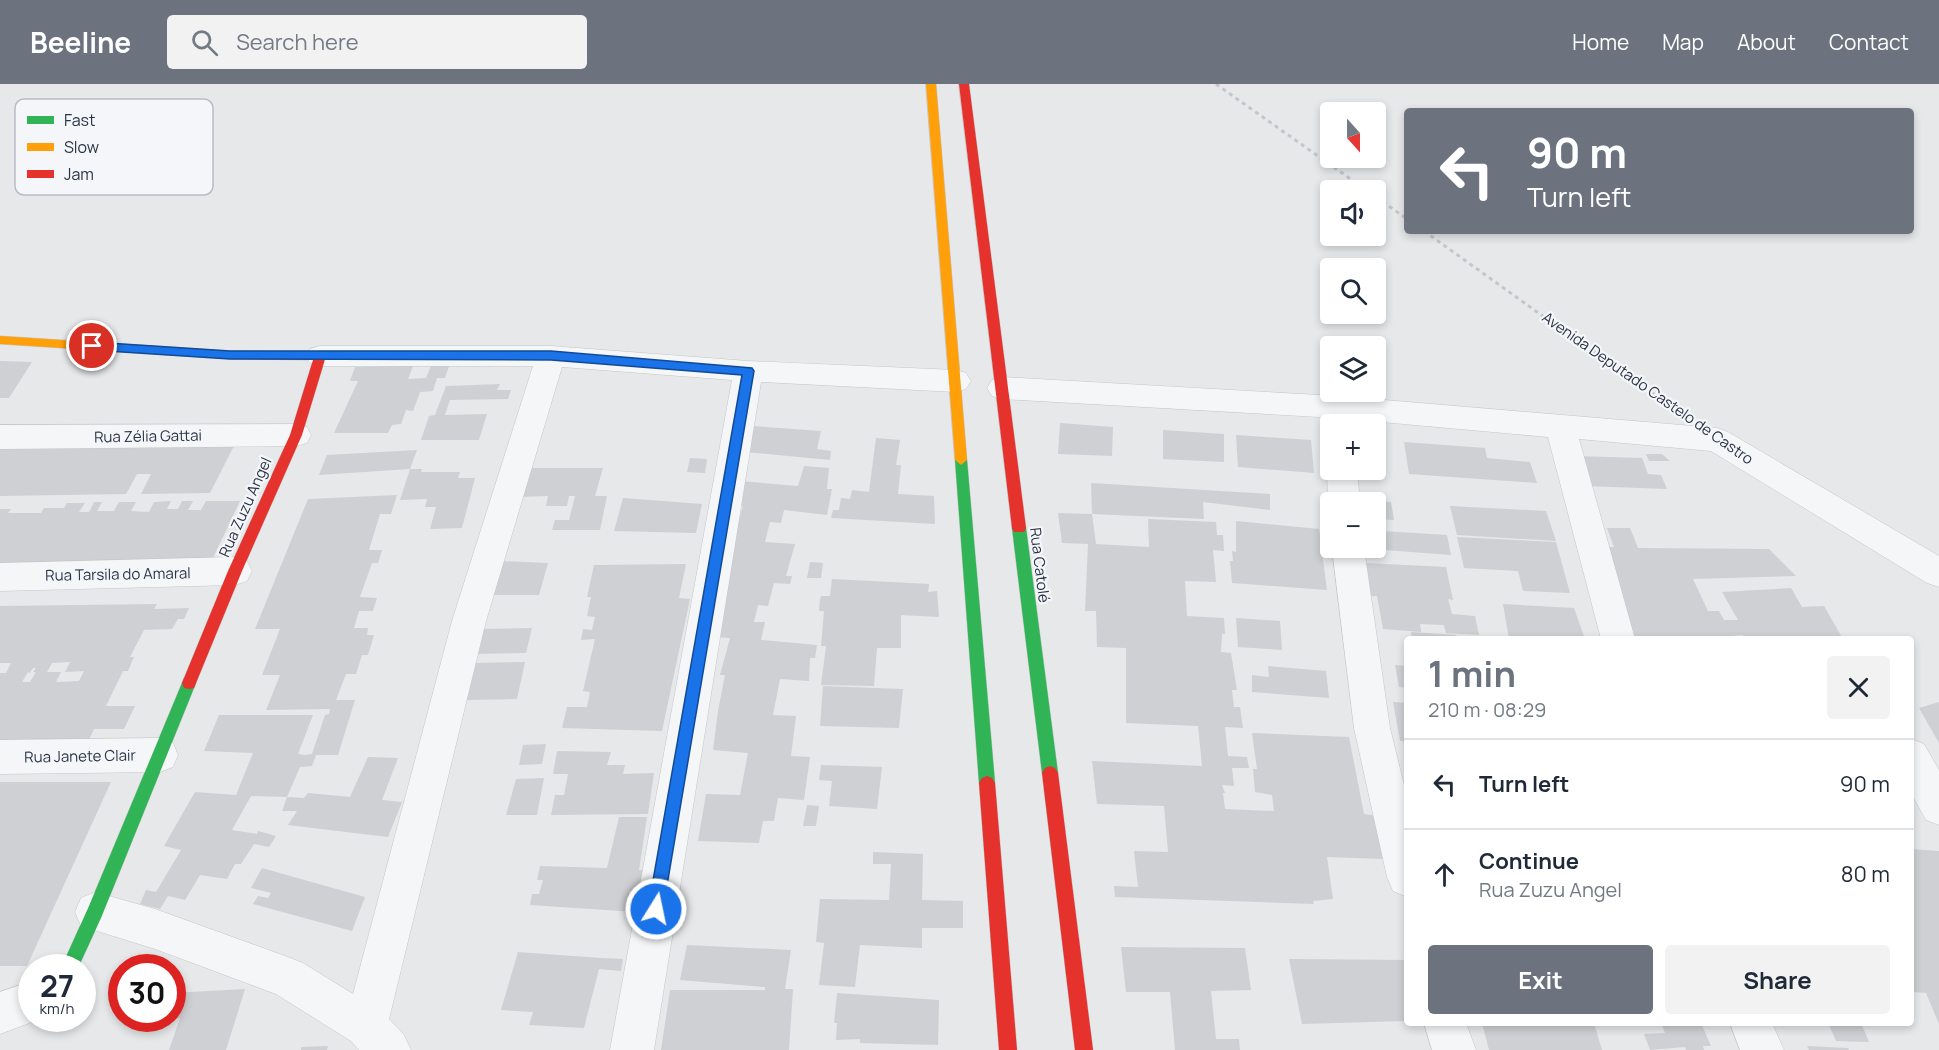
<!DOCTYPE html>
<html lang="en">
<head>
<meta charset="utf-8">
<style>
	body { margin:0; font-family:Manrope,sans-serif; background:#f2f2f3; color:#1f2937; height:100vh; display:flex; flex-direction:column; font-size:22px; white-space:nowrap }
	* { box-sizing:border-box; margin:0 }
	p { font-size:20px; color:#747a83 }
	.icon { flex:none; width:33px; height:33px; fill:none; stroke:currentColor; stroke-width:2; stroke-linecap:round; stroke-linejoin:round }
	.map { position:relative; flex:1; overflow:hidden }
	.side { position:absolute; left:1404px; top:552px; width:510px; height:390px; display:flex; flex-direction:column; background:#fff; border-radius:6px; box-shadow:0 3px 9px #0003 }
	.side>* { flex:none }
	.guide { position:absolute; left:1404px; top:24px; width:510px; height:126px; border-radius:6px; box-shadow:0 3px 9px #0003; background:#6c737f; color:#fff; overflow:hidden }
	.needle { width:39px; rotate:159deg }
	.tools { position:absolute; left:1320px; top:18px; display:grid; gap:12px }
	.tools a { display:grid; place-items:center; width:66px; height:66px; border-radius:6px; background:#fff; box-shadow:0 3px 9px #0003; font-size:30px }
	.speed { position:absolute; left:18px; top:870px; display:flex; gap:12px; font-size:30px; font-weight:700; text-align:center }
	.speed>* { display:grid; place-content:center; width:78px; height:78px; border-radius:50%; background:#fff; box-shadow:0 3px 9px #0003; line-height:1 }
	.speed small { font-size:15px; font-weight:400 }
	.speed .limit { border:9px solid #d22; background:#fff; color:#111 }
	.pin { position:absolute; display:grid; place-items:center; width:51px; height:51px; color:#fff; margin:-26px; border:3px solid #fff; border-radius:50%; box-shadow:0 2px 6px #0007 }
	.me { position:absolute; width:66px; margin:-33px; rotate:10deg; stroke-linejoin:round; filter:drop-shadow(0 0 4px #0008) }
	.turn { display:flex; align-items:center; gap:21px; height:126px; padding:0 24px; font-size:27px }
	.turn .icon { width:78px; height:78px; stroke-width:2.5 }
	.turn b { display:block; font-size:42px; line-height:51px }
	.round { display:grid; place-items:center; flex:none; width:63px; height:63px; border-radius:6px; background:#f2f2f3 }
	.summary { display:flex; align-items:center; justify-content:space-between; height:102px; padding:0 24px }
	h1 { font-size:36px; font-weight:700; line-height:45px; color:#6c737f }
	.cta { display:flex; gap:12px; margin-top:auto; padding:12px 24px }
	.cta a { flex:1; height:69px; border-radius:6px; background:#6c737f; color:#fff; font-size:24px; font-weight:700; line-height:69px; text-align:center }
	.cta a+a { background:#f2f2f3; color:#1f2937 }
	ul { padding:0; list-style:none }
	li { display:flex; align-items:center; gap:18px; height:90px; padding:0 24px; border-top:2px solid #e0e1e3 }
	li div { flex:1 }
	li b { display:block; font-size:22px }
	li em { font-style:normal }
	header { display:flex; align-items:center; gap:36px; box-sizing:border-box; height:84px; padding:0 30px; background:#6c737f; color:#fff }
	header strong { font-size:28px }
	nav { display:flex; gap:33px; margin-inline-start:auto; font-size:21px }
	.search { width:420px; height:54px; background:#f2f2f3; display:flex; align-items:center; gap:15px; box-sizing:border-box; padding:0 21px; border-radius:6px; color:#747a83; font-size:22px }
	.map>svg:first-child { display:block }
	.building { fill:#ced0d3; fill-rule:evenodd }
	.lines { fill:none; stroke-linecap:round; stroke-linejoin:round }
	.street-casing { stroke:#c4c6c8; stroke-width:1 }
	.fast-casing { stroke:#c4c6c8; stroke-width:1 }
	.slow-casing { stroke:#c4c6c8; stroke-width:1 }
	.jam-casing { stroke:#c4c6c8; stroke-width:1 }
	.path-far1 { stroke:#c5c6ca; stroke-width:3; stroke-dasharray:4 4; stroke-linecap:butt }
	.path { stroke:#c5c6ca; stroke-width:4; stroke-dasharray:4.5 4.5; stroke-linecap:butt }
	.street { fill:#f5f6f7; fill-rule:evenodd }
	.fast { fill:#30b455; fill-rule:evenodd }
	.slow { fill:#ff9f0a; fill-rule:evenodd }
	.jam { fill:#e5322d; fill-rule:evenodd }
	.route { fill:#1a73e8; stroke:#114b97; stroke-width:1.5 }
	.labels { text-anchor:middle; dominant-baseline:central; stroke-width:4.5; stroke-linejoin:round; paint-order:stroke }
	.street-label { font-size:15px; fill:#2b3445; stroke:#f4f6f9 }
	.key { fill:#f4f6f9; stroke:#b8bcc3; stroke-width:1.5 }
	.key-label { font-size:16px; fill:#2b3445 }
</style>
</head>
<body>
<header>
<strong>Beeline</strong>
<div class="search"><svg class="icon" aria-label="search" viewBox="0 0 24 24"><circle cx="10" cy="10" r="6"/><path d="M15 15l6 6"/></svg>Search here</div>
<nav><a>Home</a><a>Map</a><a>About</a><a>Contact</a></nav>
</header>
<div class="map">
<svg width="1939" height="966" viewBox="0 0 1939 966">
	<rect width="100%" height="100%" fill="#e6e8ea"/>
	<g class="building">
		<polygon points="0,277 32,278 9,314 0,314"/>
		<polygon points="413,282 408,295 426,294 431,282 449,282 445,294 437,294 433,307 420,308 413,327 406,326 401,340 392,341 388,349 334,349 358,297 350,297 355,283"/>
		<polygon points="500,300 497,306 511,306 508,315 450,316 445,331 487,330 479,356 421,356 429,332 435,331 446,302"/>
		<polygon points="1060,339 1113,343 1112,372 1058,370"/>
		<polygon points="752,342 821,347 817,365 831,367 830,376 745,368"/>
		<polygon points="1163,346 1224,350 1224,378 1163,375"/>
		<polygon points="1236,351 1311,356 1314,389 1238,383"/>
		<polygon points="876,354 900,356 896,381 901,381 898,410 934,412 935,440 831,434 833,426 839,426 841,414 850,415 852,406 869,408"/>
		<polygon points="1404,358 1485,364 1487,374 1530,378 1537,399 1409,390"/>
		<polygon points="234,362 210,409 141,410 151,390 137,390 126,410 0,412 0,365"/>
		<polygon points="417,366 410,385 319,391 327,371"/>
		<polygon points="1646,370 1662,370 1670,377 1649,377"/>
		<polygon points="1575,372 1642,374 1648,390 1661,391 1667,405 1585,402"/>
		<polygon points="690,374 707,375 705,389 687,388"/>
		<polygon points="804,382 829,384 827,405 832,405 827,431 784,426 781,439 770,438 765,458 795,460 786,492 792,492 790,500 774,499 768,522 758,521 754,538 765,538 761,556 817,561 815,574 810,574 809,597 780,595 773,631 796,632 791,672 810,673 804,716 778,714 774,737 763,737 759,759 698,757 706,710 740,711 748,669 713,666 718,627 725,591 720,591 730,554 718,553 734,455 743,422 738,421 739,397 798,402"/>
		<polygon points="523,384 603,384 595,412 607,412 600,446 552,446 555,436 569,436 575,412 569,412 567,422 546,422 548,412 515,413"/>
		<polygon points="410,385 422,385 421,388 460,388 458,394 475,394 462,444 430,445 436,423 425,423 427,415 400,416"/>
		<polygon points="1091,399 1270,410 1270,426 1203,418 1204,435 1092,430"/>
		<polygon points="397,411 391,430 380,430 369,466 382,466 378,479 372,479 360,513 377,514 373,527 359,527 354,544 368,544 367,551 374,551 368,571 362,571 356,590 346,590 336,616 355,616 338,671 316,671 312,682 300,683 287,713 251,712 232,746 257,750 258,747 276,752 269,763 254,760 241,780 235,780 227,795 200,791 185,816 168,812 160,825 140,820 146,806 156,808 181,766 164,762 195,708 236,711 253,669 204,667 219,631 313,631 298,670 305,671 312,670 325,631 329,630 330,625 266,626 280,591 262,591 280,545 255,545 308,415"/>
		<polygon points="623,414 702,420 696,449 614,447"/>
		<polygon points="1369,416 1391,418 1394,436 1376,435 1376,418 1369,418"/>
		<polygon points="171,417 167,425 178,425 182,417 193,417 188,426 201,426 206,417 240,417 213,474 0,480 0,425 11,425 8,429 41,429 44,424 64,424 67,419 85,419 79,428 89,428 94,418 102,418 97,427 114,427 119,418 136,418 131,427 149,428 154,418"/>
		<polygon points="1450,422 1546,427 1556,457 1457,451"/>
		<polygon points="1058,429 1092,430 1096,460 1149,463 1148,435 1216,438 1217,451 1223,451 1224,467 1213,466 1216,498 1185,497 1187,532 1224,534 1225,550 1222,550 1221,568 1231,569 1237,606 1232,606 1234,623 1240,623 1243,644 1225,643 1228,672 1247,673 1249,684 1232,684 1234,702 1222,701 1225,709 1223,709 1225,725 1274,727 1272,711 1255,708 1253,685 1257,685 1252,649 1349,653 1364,730 1373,731 1384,775 1327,773 1333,815 1313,817 1314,820 1115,813 1114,802 1138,803 1134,767 1168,768 1164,722 1097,720 1092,677 1202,682 1198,642 1126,639 1126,564 1097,563 1096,527 1085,527 1088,460 1062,459"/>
		<polygon points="1236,437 1319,445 1327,506 1232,499 1230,477 1233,477 1232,467 1236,468"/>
		<polygon points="1607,444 1630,444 1638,464 1769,465 1796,492 1693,495 1708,527 1719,527 1724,536 1738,536 1722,508 1791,504 1802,523 1824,522 1843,555 1744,555 1743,551 1731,552 1732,555 1632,555 1599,463 1614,463"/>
		<polygon points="1382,447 1447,451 1451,471 1385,466"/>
		<polygon points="1457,453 1556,458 1570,509 1523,507 1518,487 1464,484"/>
		<polygon points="500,477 548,479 539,511 489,511"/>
		<polygon points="810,478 823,479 821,494 807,494"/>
		<polygon points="1364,479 1446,483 1453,516 1448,515 1452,530 1475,532 1479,551 1446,549 1444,541 1420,540 1421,548 1383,545 1377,512 1369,512"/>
		<polygon points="686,480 679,514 690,515 662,647 562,644 567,623 587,623 590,608 583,607 595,555 581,556 583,545 592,546 595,533 587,532 591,513 587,513 594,481"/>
		<polygon points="832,495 929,500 928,508 937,507 939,533 901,531 901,564 877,564 874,602 821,601 826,562 821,562 824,527 819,527 820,515 821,512 830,512"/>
		<path d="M157,520l-3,5 35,-1 -5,11h-6l-6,10 -28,1 -14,27h4l-6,14h-5l-17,35h29l-11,23h-30l-7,15 -87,2v-73h6l5,-10h-11v-57zM70,578l-5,10 19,-1 -5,10 -23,1 5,-10h-14l5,-9zM33,584h3l-3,4h3l-6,10h-8l6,-10 2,1z"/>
		<polygon points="1503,520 1574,524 1585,555 1509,555"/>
		<polygon points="1236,534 1280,537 1282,566 1238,563"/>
		<polygon points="532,544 526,569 474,570 480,545"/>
		<polygon points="1411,548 1456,551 1457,555 1412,555"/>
		<polygon points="525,578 517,615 466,616 475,579"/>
		<polygon points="1395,581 1407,582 1407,604 1399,603"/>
		<polygon points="1268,582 1326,587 1329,614 1252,608 1252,591 1269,593"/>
		<polygon points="823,602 903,605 899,644 820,642"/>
		<polygon points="1393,618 1407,619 1407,671 1403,657 1400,657"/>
		<polygon points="1939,618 1939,659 1919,624"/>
		<polygon points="546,660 542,680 519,681 523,661"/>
		<polygon points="557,667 611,668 607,681 625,681 623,690 654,689 648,730 551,731 555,711 564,711 568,690 553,690"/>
		<polygon points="368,673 398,674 382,716 402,718 388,753 288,741 297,727 282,727 287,713 304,714 308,709 350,713"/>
		<polygon points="821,681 882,683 877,725 829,722 832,697 819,696"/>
		<polygon points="544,694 537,731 506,731 516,695"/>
		<polygon points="0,698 111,698 27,882 0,882"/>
		<polygon points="807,721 819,722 816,742 803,742"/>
		<polygon points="619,733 647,733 639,786 645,786 636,828 530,821 532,810 539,810 543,796 537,796 540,782 607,784"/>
		<polygon points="1911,765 1939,767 1939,940 1926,909 1913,908 1911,903"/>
		<polygon points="873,768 923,770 922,816 963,817 963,844 922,844 922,864 860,861 855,903 819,901 824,859 816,858 820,815 889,816 891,780 873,780"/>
		<polygon points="262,784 365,813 352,847 253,820 258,812 268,814 271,809 251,804"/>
		<polygon points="687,861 791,866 785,905 793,905 789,966 661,966 670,906 765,906 765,903 680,896"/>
		<polygon points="1121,863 1245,864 1251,906 1211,907 1216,955 1239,955 1240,966 1175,966 1170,908 1126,908"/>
		<polygon points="518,868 601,874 623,875 621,887 599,885 584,944 529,941 533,928 501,926"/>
		<polygon points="1289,875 1407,876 1407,937 1302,940"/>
		<polygon points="245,905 226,966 169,966 180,934 172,935 172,909"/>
		<polygon points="837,909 939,916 938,961 860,959 860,955 836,956 837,939 834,939"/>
		<polygon points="1482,939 1594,939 1602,966 1489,966"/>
		<polygon points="1661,939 1701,939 1711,962 1703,962 1704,966 1686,966 1685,963 1650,966 1644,950 1665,949"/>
		<polygon points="1828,939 1861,939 1869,958 1836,957"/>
		<polygon points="328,962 327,966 301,966 301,963"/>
		<polygon points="1807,962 1848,964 1849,966 1809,966"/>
	</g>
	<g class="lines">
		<defs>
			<g id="street">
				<polygon points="320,262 551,262 748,277 956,286 966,289 971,297 966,305 956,308 761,298 654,966 610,966 732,296 562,283 486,537 389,935 404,951 411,966 359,966 351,957 276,910 155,865 81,842 75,828 81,814 95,808 155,825 288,873 303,879 353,910 452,537 533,282 320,282 310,279 306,272 310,265"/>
				<polygon points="1002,293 1337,312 1717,344 1728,348 1939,472 1939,503 1927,499 1711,367 1579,355 1635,555 1601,555 1548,353 1337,334 1002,315 992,312 987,304 992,296"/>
				<polygon points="296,340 307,343 311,351 307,359 296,362 0,365 0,341"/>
				<polygon points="1330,379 1330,386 1357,386 1360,418 1330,418 1330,422 1328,418 1327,386"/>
				<polygon points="1332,464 1364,464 1390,644 1407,713 1407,813 1393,807 1387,793 1354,644"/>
				<polygon points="235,473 247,477 252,487 247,497 235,501 0,507 0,479"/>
				<polygon points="160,654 173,659 178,671 173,683 160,688 0,690 0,656"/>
				<polygon points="1911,655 1924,660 1939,686 1939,741 1926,736 1911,709"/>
				<polygon points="32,897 32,934 43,934 0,950 0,908"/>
				<polygon points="1424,939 1466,939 1476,966 1432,966"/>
				<polygon points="1730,939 1772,939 1784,966 1740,966"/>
			</g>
			<g id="fast">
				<polygon points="961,371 967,376 995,699 992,704 987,706 982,704 979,699 955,376"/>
				<polygon points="1019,439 1024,440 1026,444 1058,689 1055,694 1050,696 1045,694 1042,689 1012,444 1014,440"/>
				<polygon points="189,593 194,594 196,599 101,834 78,884 61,884 89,822 182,599 184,594"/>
			</g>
			<g id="slow">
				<polygon points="926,0 936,0 967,376 961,381 955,376"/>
				<polygon points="0,252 231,267 237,271 231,275 0,260"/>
			</g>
			<g id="jam">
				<polygon points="959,0 969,0 1026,444 1024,448 1014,448 1012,444"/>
				<polygon points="231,267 320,268 326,272 302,351 242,487 196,599 194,604 189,605 184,604 182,599 228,487 290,351 313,276 231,275 225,271"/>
				<polygon points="1050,682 1055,684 1058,689 1093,966 1075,966 1042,689 1045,684"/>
				<polygon points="987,692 992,694 995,699 1017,966 999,966 979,699 982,694"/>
			</g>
		</defs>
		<use href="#street" class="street-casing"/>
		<use href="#fast" class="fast-casing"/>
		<use href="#slow" class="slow-casing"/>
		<use href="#jam" class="jam-casing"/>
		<g class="path-far1">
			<polyline points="1216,0 1366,106"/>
			<polyline points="1376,113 1407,135"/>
			<polyline points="1424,147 1579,258"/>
		</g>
		<polyline class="path" points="1577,256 1658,314"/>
		<use href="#street" class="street"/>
		<use href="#fast" class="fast"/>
		<use href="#slow" class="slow"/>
		<use href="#jam" class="jam"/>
	</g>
	<polygon class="route" points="92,258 230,267 551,267 752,284 754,287 662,831 656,834 650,831 648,825 742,291 551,276 230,275 92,266 86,262"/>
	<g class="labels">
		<g class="street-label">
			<text transform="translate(1648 304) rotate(35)">Avenida Deputado Castelo de Castro</text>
			<text transform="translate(148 352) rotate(-1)">Rua Zélia Gattai</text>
			<text transform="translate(245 423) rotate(-66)">Rua Zuzu Angel</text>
			<text transform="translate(1040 481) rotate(83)">Rua Catolé</text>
			<text transform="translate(118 490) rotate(-1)">Rua Tarsila do Amaral</text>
			<text transform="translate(80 672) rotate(-1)">Rua Janete Clair</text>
		</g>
	</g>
	<rect x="15" y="15" width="198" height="96" rx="9" class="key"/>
	<rect x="27" y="32" width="27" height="8" fill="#30b455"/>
	<rect x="27" y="59" width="27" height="8" fill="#ff9f0a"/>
	<rect x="27" y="86" width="27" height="8" fill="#e5322d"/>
	<g class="key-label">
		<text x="64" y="42">Fast</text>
		<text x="64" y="69">Slow</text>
		<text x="64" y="96">Jam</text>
	</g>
</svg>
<div class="tools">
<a><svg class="needle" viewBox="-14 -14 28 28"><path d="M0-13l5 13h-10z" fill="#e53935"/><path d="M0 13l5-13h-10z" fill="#747a83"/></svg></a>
<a><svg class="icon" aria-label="sound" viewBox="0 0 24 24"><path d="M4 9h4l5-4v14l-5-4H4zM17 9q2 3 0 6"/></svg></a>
<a><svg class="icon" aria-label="search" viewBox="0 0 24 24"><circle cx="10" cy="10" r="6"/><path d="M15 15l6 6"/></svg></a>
<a><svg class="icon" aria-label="layers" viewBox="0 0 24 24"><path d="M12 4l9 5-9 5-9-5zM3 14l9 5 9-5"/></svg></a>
<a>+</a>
<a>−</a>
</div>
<div class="speed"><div>27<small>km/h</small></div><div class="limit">30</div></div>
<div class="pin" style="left:92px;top:262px;background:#d93025"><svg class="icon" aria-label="arrive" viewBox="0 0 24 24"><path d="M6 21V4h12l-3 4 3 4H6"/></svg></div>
<svg class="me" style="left:656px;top:825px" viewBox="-20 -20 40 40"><circle r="17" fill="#1a73e8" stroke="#fff" stroke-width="3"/><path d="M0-11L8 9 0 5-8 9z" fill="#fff"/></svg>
<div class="guide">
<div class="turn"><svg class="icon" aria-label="left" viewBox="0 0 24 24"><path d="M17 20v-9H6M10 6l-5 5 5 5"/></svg><div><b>90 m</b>Turn left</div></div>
</div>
<section class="side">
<div class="summary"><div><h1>1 min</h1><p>210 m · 08:29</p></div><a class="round"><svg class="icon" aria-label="close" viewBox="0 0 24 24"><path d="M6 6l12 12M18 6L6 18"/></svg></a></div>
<ul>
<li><svg class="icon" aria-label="left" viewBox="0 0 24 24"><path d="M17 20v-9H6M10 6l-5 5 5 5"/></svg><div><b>Turn left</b></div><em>90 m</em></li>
<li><svg class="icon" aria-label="ahead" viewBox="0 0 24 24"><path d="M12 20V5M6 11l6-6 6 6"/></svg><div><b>Continue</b><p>Rua Zuzu Angel</p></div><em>80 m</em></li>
</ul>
<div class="cta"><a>Exit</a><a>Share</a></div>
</section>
</div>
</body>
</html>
